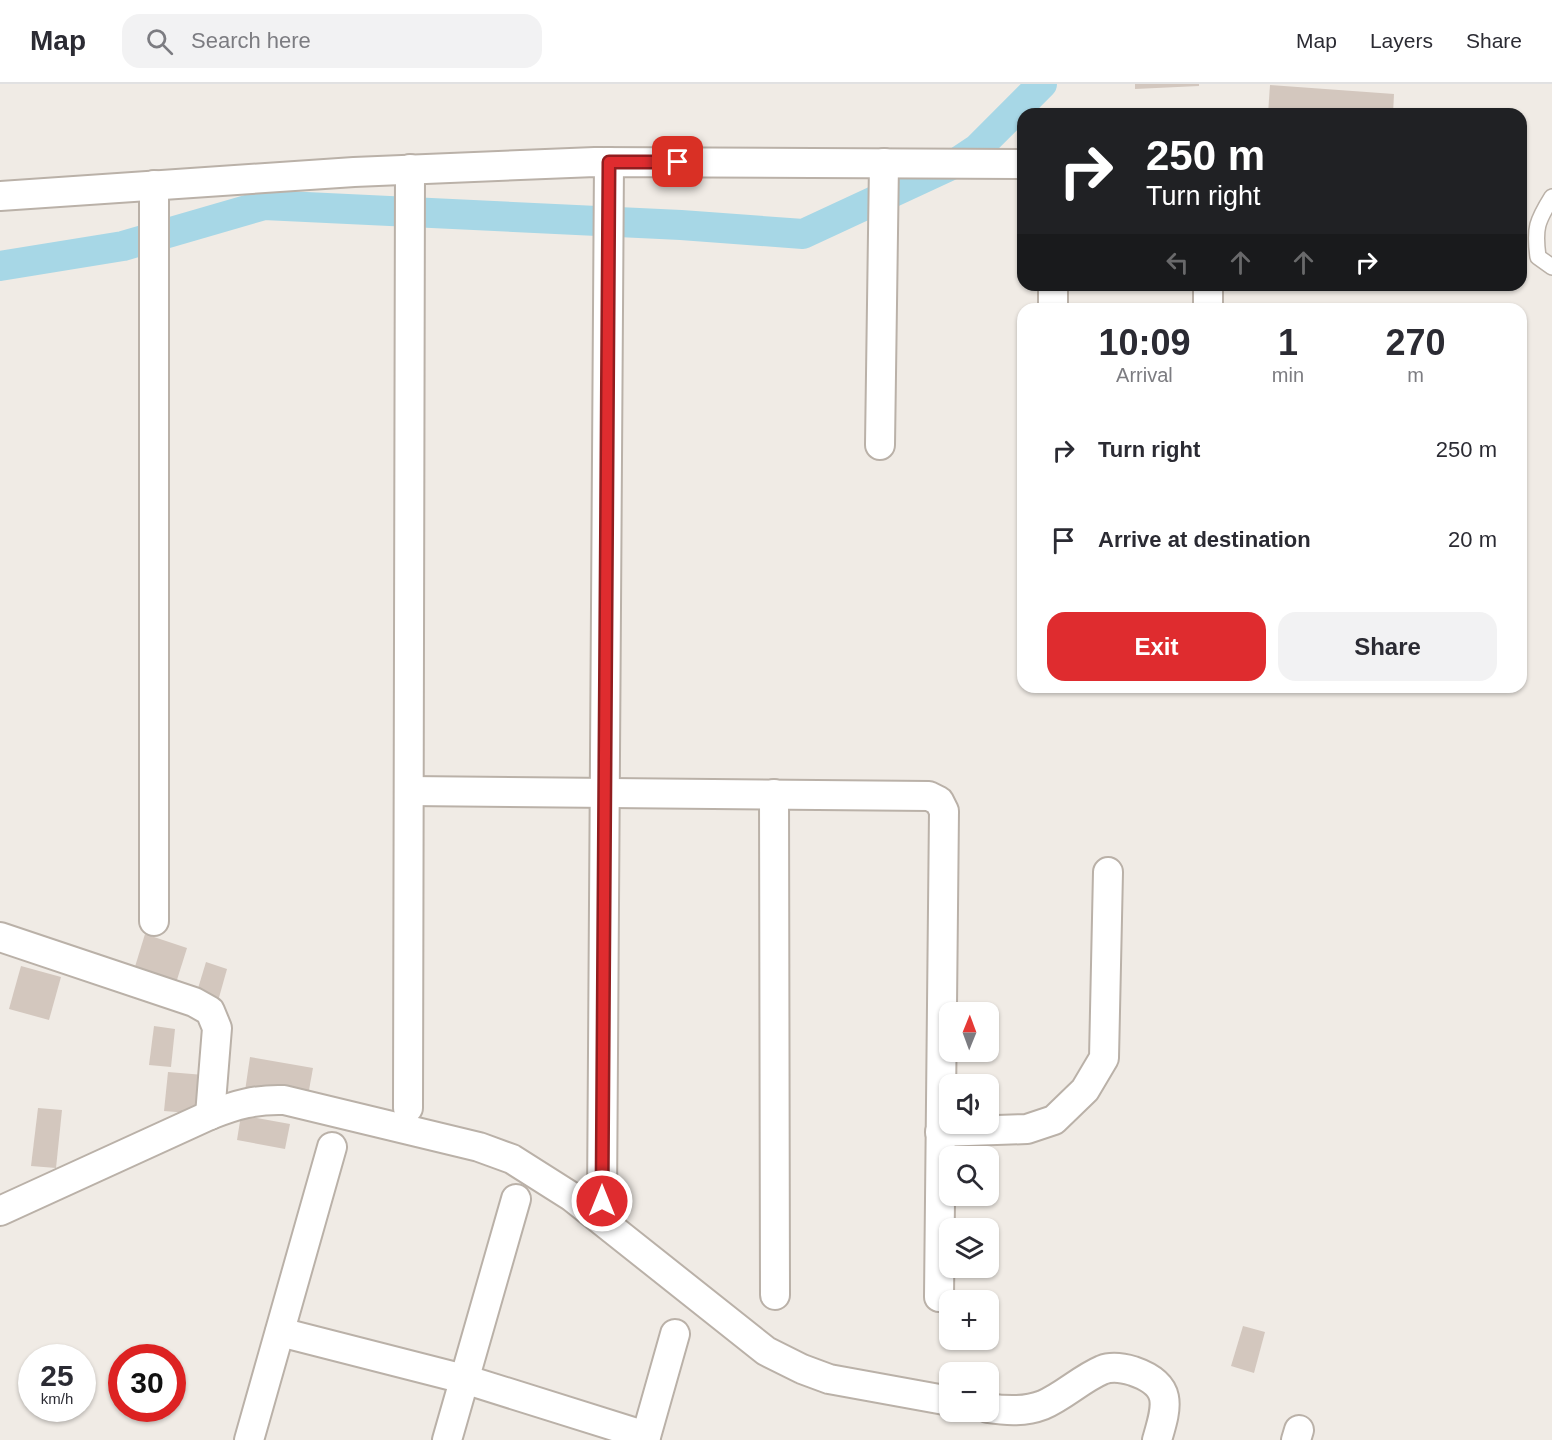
<!DOCTYPE html>
<html lang="en">
<head>
<meta charset="utf-8">
<style>
	body { margin:0; font-family:Arial,sans-serif; background:#f2f2f3; color:#2b2b33; height:100vh; display:flex; flex-direction:column; font-size:22px; white-space:nowrap }
	* { box-sizing:border-box; margin:0 }
	p { font-size:20px; color:#7c7c81 }
	.icon { flex:none; width:33px; height:33px; fill:none; stroke:currentColor; stroke-width:2; stroke-linecap:round; stroke-linejoin:round }
	.map { position:relative; flex:1; overflow:hidden }
	.drawer { position:absolute; left:1017px; top:219px; width:510px; height:390px; display:flex; flex-direction:column; background:#fff; border-radius:18px; box-shadow:0 2px 4px #0004 }
	.drawer>* { flex:none }
	.banner { position:absolute; left:1017px; top:24px; width:510px; height:183px; border-radius:18px; box-shadow:0 2px 4px #0004; background:#202124; color:#fff; overflow:hidden }
	.needle { width:39px; rotate:1deg }
	.tools { position:absolute; left:939px; top:918px; display:grid; gap:12px }
	.tools a { display:grid; place-items:center; width:60px; height:60px; border-radius:12px; background:#fff; box-shadow:0 2px 4px #0004; font-size:30px }
	.speed { position:absolute; left:18px; top:1260px; display:flex; gap:12px; font-size:30px; font-weight:700; text-align:center }
	.speed>* { display:grid; place-content:center; width:78px; height:78px; border-radius:50%; background:#fff; box-shadow:0 2px 4px #0004; line-height:1 }
	.speed small { font-size:15px; font-weight:400 }
	.speed .limit { border:9px solid #d22; background:#fff; color:#111 }
	.pin { position:absolute; display:grid; place-items:center; width:51px; height:51px; color:#fff; margin:-26px; border-radius:12px; box-shadow:0 3px 9px #0006 }
	.me { position:absolute; width:66px; margin:-33px; rotate:0deg; stroke-linejoin:round; filter:drop-shadow(0 0 4px #0008) }
	.turn { display:flex; align-items:center; gap:21px; height:126px; padding:0 30px; font-size:27px }
	.turn .icon { width:78px; height:78px; stroke-width:2.5 }
	.turn b { display:block; font-size:42px; line-height:51px }
	.lanes { display:flex; align-items:center; height:57px; padding:0 30px; background:#0003; justify-content:center; gap:30px; direction:ltr }
	.lanes .off { opacity:.35 }
	.eta { display:flex; justify-content:space-evenly; align-items:center; height:102px; text-align:center }
	.eta b { font-size:36px; font-weight:800; line-height:42px }
	.cta { display:flex; gap:12px; margin-top:auto; padding:12px 30px }
	.cta a { flex:1; height:69px; border-radius:18px; background:#df2c2f; color:#fff; font-size:24px; font-weight:800; line-height:69px; text-align:center }
	.cta a+a { background:#f2f2f3; color:#2b2b33 }
	ul { padding:0; list-style:none }
	li { display:flex; align-items:center; gap:18px; height:90px; padding:0 30px }
	li div { flex:1 }
	li b { display:block; font-size:22px }
	li em { font-style:normal }
	header { display:flex; align-items:center; gap:36px; box-sizing:border-box; height:84px; padding:0 30px; background:#fff; border-bottom:2px solid #e1e1e2 }
	header strong { font-size:28px }
	nav { display:flex; gap:33px; margin-inline-start:auto; font-size:21px }
	.search { width:420px; height:54px; background:#f2f2f3; display:flex; align-items:center; gap:15px; box-sizing:border-box; padding:0 21px; border-radius:18px; color:#7c7c81; font-size:22px }
	.map>svg:first-child { display:block }
	.lines { fill:none; stroke-linecap:round; stroke-linejoin:round }
	.canal { stroke:#a7d7e6; stroke-width:30 }
	.building { fill:#d3c7be }
	.service-casing { stroke:#bab1a8; stroke-width:18 }
	.minor-casing { stroke:#bab1a8; stroke-width:32 }
	.service { stroke:#fff; stroke-width:15 }
	.minor { stroke:#fff; stroke-width:28 }
	.route-casing { stroke:#911d1f; stroke-width:15 }
	.route { stroke:#df2c2f; stroke-width:10 }
</style>
</head>
<body>
<header>
<strong>Map</strong>
<div class="search"><svg class="icon" aria-label="search" viewBox="0 0 24 24"><circle cx="10" cy="10" r="6"/><path d="M15 15l6 6"/></svg>Search here</div>
<nav><a>Map</a><a>Layers</a><a>Share</a></nav>
</header>
<div class="map">
<svg width="1552" height="1356" viewBox="0 0 1552 1356">
	<rect width="100%" height="100%" fill="#f0ebe5"/>
	<g class="lines">
		<polyline class="canal" points="0,182 123,162 264,121 681,141 803,150 956,79 977,65 1042,0"/>
	</g>
	<g class="building">
		<polygon points="1135,0 1199,0 1199,2 1135,5"/>
		<polygon points="1270,1 1394,10 1393,30 1268,30"/>
		<polygon points="145,850 187,864 176,899 134,886"/>
		<polygon points="206,878 227,885 218,917 196,911"/>
		<polygon points="21,882 61,893 49,936 9,925"/>
		<polygon points="154,942 175,945 171,983 149,981"/>
		<polygon points="250,973 313,984 307,1017 245,1007"/>
		<polygon points="168,988 204,991 201,1030 164,1027"/>
		<polygon points="38,1024 62,1026 56,1084 31,1082"/>
		<polygon points="241,1031 290,1040 285,1065 237,1056"/>
		<polygon points="1243,1242 1265,1248 1254,1289 1231,1282"/>
	</g>
	<g class="lines">
		<defs>
			<path id="service" d="M1552,113c-15,24 -18,31 -14,60l14,10"/>
			<g id="minor">
				<polyline points="0,112 354,88 595,78 1023,80"/>
				<polyline points="1053,201 1053,225"/>
				<polyline points="1208,201 1208,225"/>
				<polyline points="880,361 884,79"/>
				<polyline points="409,707 929,712 939,717 944,727 939,1213"/>
				<polyline points="774,710 775,1211"/>
				<polyline points="154,837 154,101"/>
				<polyline points="0,853 194,918 210,927 217,944 210,1031"/>
				<polyline points="408,1024 410,85"/>
				<polyline points="940,1048 1027,1045 1054,1036 1085,1006 1104,974 1108,788"/>
				<polyline points="602,1117 609,78"/>
				<path d="M0,1127l210,-96c25,-10 46,-16 74,-15l195,47 33,12 60,38 194,154 36,18 27,10 121,22"/>
				<polyline points="280,1248 464,1295 646,1352"/>
				<path d="M988,1324c19,3 37,4 55,-3 21,-9 38,-26 59,-35 10,-4 21,-2 31,1 41,14 34,35 24,69"/>
				<polyline points="249,1356 332,1063"/>
				<polyline points="447,1356 516,1115"/>
				<polyline points="645,1356 675,1250"/>
				<polyline points="1296,1356 1299,1346"/>
			</g>
		</defs>
		<use href="#service" class="service-casing"/>
		<use href="#minor" class="minor-casing"/>
		<use href="#service" class="service"/>
		<use href="#minor" class="minor"/>
	</g>
	<g class="lines">
		<defs>
			<polyline id="route" points="602,1117 609,78 678,78"/>
		</defs>
		<use href="#route" class="route-casing"/>
		<use href="#route" class="route"/>
	</g>
</svg>
<div class="tools">
<a><svg class="needle" viewBox="-14 -14 28 28"><path d="M0-13l5 13h-10z" fill="#e53935"/><path d="M0 13l5-13h-10z" fill="#7c7c81"/></svg></a>
<a><svg class="icon" aria-label="sound" viewBox="0 0 24 24"><path d="M4 9h4l5-4v14l-5-4H4zM17 9q2 3 0 6"/></svg></a>
<a><svg class="icon" aria-label="search" viewBox="0 0 24 24"><circle cx="10" cy="10" r="6"/><path d="M15 15l6 6"/></svg></a>
<a><svg class="icon" aria-label="layers" viewBox="0 0 24 24"><path d="M12 4l9 5-9 5-9-5zM3 14l9 5 9-5"/></svg></a>
<a>+</a>
<a>−</a>
</div>
<div class="speed"><div>25<small>km/h</small></div><div class="limit">30</div></div>
<div class="pin" style="left:678px;top:78px;background:#d93025"><svg class="icon" aria-label="arrive" viewBox="0 0 24 24"><path d="M6 21V4h12l-3 4 3 4H6"/></svg></div>
<svg class="me" style="left:602px;top:1117px" viewBox="-20 -20 40 40"><circle r="17" fill="#df2c2f" stroke="#fff" stroke-width="3"/><path d="M0-11L8 9 0 5-8 9z" fill="#fff"/></svg>
<div class="banner">
<div class="turn"><svg class="icon" aria-label="right" viewBox="0 0 24 24"><path d="M7 20v-9h11M14 6l5 5-5 5"/></svg><div><b>250 m</b>Turn right</div></div>
<div class="lanes"><svg class="icon off" aria-label="left" viewBox="0 0 24 24"><path d="M17 20v-9H6M10 6l-5 5 5 5"/></svg><svg class="icon off" aria-label="ahead" viewBox="0 0 24 24"><path d="M12 20V5M6 11l6-6 6 6"/></svg><svg class="icon off" aria-label="ahead" viewBox="0 0 24 24"><path d="M12 20V5M6 11l6-6 6 6"/></svg><svg class="icon" aria-label="right" viewBox="0 0 24 24"><path d="M7 20v-9h11M14 6l5 5-5 5"/></svg></div>
</div>
<section class="drawer">
<div class="eta">
<div><b>10:09</b><p>Arrival</p></div>
<div><b>1</b><p>min</p></div>
<div><b>270</b><p>m</p></div>
</div>
<ul>
<li><svg class="icon" aria-label="right" viewBox="0 0 24 24"><path d="M7 20v-9h11M14 6l5 5-5 5"/></svg><div><b>Turn right</b></div><em>250 m</em></li>
<li><svg class="icon" aria-label="arrive" viewBox="0 0 24 24"><path d="M6 21V4h12l-3 4 3 4H6"/></svg><div><b>Arrive at destination</b></div><em>20 m</em></li>
</ul>
<div class="cta"><a>Exit</a><a>Share</a></div>
</section>
</div>
</body>
</html>
